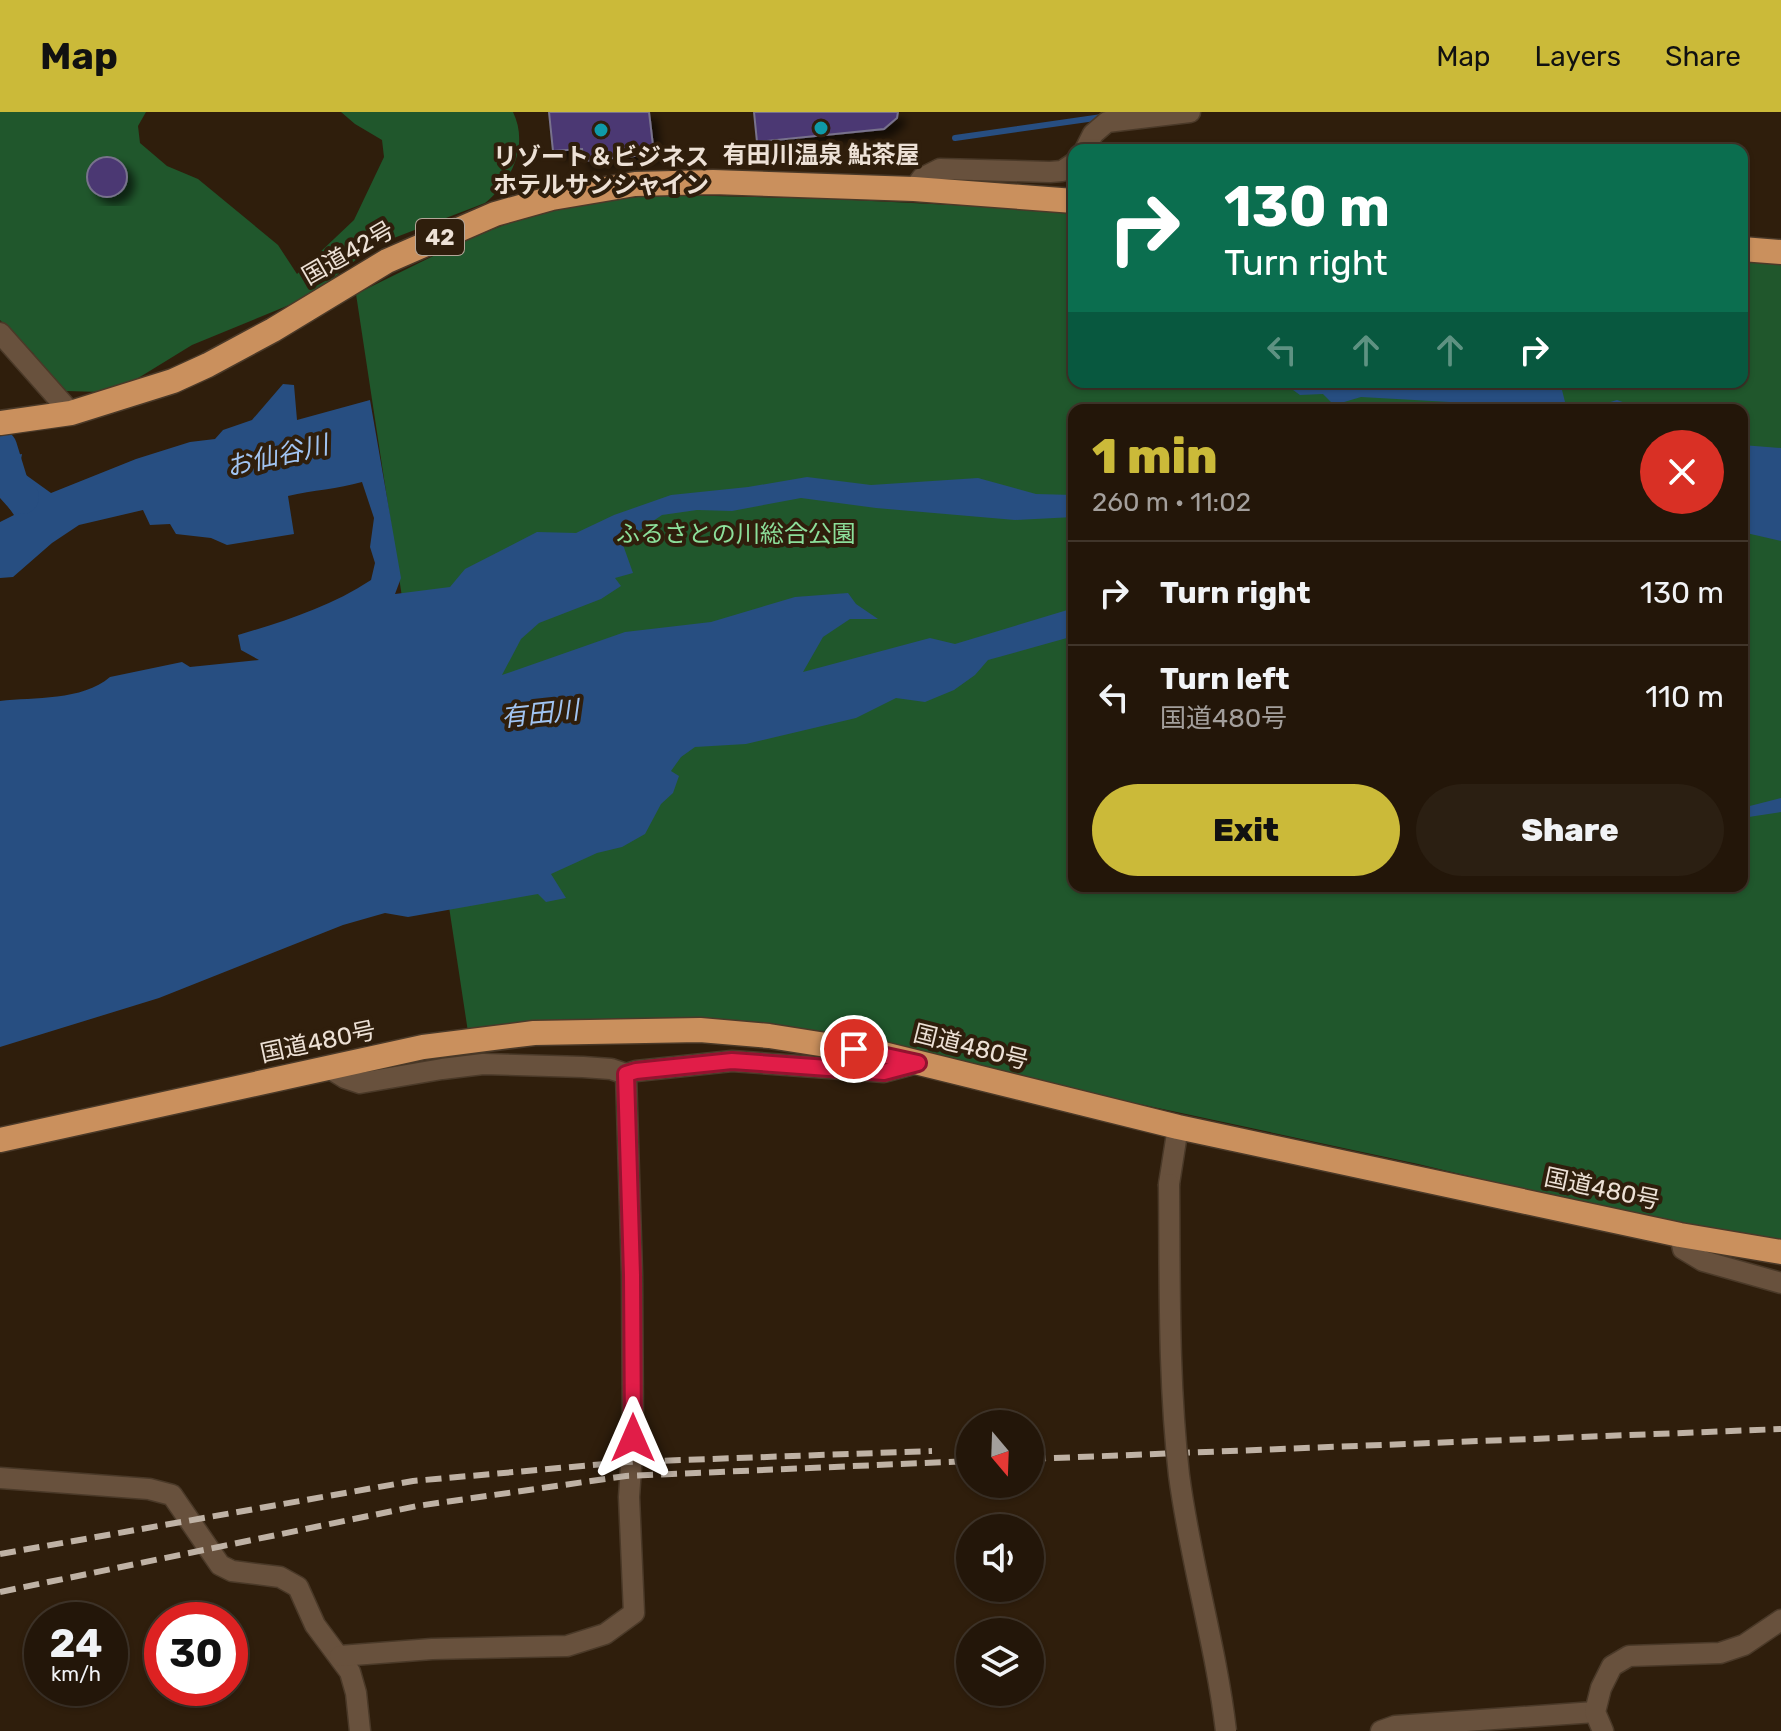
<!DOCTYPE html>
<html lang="en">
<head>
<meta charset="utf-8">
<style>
	body { margin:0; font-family:Rubik,"Noto Sans JP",sans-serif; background:#2b1f12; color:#f1f3f6; height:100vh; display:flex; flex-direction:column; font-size:30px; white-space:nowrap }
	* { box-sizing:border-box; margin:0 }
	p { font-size:26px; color:#a39f9c }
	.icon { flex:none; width:44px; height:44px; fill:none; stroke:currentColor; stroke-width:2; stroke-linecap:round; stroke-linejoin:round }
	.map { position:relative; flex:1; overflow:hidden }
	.sheet { position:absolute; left:1068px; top:292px; width:680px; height:488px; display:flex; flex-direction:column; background:#231609; border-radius:16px; box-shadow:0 2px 6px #0004,0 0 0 2px #40352a }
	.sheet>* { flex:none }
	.hud { position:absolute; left:1068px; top:32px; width:680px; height:244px; border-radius:16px; box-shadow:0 2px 6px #0004,0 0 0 2px #40352a; background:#0b6e4f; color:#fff; overflow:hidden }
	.needle { width:52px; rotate:161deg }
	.buttons { position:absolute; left:956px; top:1298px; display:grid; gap:16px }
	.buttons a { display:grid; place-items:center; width:88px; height:88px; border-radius:50%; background:#231609; box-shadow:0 2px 6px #0004,0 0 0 2px #40352a; font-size:40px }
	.speed { position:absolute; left:24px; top:1490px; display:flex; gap:16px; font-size:40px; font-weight:700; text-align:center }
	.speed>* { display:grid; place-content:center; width:104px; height:104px; border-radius:50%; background:#231609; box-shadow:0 2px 6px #0004,0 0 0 2px #40352a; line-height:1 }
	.speed small { font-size:20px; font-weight:400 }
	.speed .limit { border:12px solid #d22; background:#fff; color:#111 }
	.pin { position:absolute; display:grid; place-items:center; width:68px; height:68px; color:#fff; margin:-34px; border:4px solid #fff; border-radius:50%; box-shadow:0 2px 8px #0007 }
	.me { position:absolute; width:88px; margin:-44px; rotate:0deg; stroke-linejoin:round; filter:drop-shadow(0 0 6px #0008) }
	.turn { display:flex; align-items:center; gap:28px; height:168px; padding:0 24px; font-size:36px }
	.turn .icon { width:104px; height:104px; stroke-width:2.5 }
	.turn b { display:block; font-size:56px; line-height:68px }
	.lanes { display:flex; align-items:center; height:76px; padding:0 24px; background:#0003; justify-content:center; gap:40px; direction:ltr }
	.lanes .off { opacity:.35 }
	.round { display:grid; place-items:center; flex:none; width:84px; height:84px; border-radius:42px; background:#2b1f12 }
	.head { display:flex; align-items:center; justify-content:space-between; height:136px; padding:0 24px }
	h1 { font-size:48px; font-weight:800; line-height:60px; color:#cbba39 }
	.button { display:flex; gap:16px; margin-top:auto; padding:16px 24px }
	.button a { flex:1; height:92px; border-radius:48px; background:#cbba39; color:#111; font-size:32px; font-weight:800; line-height:92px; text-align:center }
	.button a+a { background:#2b1f12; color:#f1f3f6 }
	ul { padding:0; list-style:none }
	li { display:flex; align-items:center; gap:24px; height:104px; padding:0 24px; border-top:2px solid #40352a }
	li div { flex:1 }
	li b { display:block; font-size:30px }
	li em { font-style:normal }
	header { display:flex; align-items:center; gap:48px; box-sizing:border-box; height:112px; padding:0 40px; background:#cbba39; color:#111 }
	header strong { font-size:38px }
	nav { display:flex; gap:44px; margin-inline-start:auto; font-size:28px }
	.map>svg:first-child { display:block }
	.green { fill:#20572c; fill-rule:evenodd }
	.water { fill:#274e81 }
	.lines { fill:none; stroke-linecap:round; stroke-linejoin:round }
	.stream { stroke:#274e81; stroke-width:6 }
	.river { stroke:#274e81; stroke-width:34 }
	.building { fill:#4b3873; stroke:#78728c; stroke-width:2; filter:url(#shadow) }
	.minor-casing { stroke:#4a3928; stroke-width:23 }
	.highway-casing { stroke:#4a3928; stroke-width:27 }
	.minor { stroke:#68513d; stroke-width:20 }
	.highway { stroke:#ca905d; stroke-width:24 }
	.rail { stroke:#bfb2a5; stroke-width:6; stroke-dasharray:16 8; stroke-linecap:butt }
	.minor-bridge-casing { stroke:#4a3928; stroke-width:23; stroke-linecap:butt }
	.minor-bridge { stroke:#68513d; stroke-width:20 }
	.route-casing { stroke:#92132f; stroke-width:20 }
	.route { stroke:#e11d48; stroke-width:14 }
	.culture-dot { fill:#0f9aa8; stroke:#2f1e0c; stroke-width:3 }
	.labels { text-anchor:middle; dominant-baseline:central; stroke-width:8; stroke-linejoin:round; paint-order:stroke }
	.shield { fill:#2f1e0c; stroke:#b4a699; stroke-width:2 }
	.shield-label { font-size:22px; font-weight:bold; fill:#ede1d6 }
	.poi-label { font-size:24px; font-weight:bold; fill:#ede1d6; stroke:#2f1e0c }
	.street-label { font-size:24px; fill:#ede1d6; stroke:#2f1e0c }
	.park-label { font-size:24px; fill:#8cdf9a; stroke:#2f1e0c }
	.water-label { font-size:26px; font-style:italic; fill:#a1c4f2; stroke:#2f1e0c }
</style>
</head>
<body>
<header>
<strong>Map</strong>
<nav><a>Map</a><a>Layers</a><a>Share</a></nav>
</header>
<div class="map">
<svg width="1781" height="1619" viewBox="0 0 1781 1619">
	<defs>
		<filter id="shadow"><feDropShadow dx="7" dy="7" stdDeviation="4" flood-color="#0009"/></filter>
	</defs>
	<rect width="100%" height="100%" fill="#2f1e0c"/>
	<g class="green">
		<path d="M0,0h146l-8,14 2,17 27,23 31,13 80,66 19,29 57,-54 30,-63 -2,-17 -27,-16 -14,-12h172c16,33 -1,69 -28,91l-112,43 -62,50 -119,49 -57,35 -34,12 -35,-1 -14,-8 -19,-30 -33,-33z"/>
		<path d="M674,83l158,4 242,12v171h668v-124l39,3v983l-183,-37 -180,-43 -316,-68 -197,-46 -437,-18 -112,-738c61,-29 120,-63 185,-81 43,-13 89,-16 133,-18zM1074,298h668v476h-668z"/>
	</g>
	<g class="water">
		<polygon points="1282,270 1560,270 1567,298 1481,298 1485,292 1361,285 1334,293 1323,282 1300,283"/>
		<path d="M283,272l11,1 3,35 73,-20 31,178 -6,16 55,-7 15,-18 72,-37 39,1 38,-18 57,-20 77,-8 59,-10 64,8 107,-7 58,16 38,1v22l-59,3 -139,-12 -75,-10 -69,13 -35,-1 -35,5 -40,27 11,31 -18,5 6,8 -20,13 -62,24 -18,16 -19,36 123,-43 86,-10 84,-25 53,-4 8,11 22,15h-28l-27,18 -20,35 127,-34 25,6 119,-36v28l-86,24 -13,15 -21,15 -29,12 -29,-4 -40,20 -110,26 -51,3 -14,10 -10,14 8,5 -6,17 -12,11 -16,30 -23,13 -25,6 -46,21 15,24 -20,4 -8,-8 -130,23 -23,-4 -42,12 -184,73 -159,49v-346c34,-4 82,0 110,-24l72,-15 8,5 69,-7 -18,-10 -3,-15c47,-14 92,-28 133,-55l4,-17 -5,-16 4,-29 -12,-36c-24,7 -49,8 -74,14l6,38 -67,11 -16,-7 -35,-4 -6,-10 -20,1 -7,-15 -64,15 -27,18 -39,34 -13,1v-56l14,-7 -14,-20v-37l22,-4 -3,16 32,23 85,-34 54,-17 25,-3 8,-9 29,-10z"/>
		<polygon points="1617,288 1645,298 1584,298"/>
		<polygon points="1742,333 1781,336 1781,429 1742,420"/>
		<polygon points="1781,686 1781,700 1742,706 1742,696"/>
	</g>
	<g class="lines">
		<polyline class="stream" points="955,26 1102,5"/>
		<polyline class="river" points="0,335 12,374 22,385"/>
	</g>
	<g class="building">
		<polygon points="549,0 649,0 654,42 584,49 582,37 553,39"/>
		<polygon points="754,0 898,0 897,6 884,17 757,30"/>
		<circle cx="107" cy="65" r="20"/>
	</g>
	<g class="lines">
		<defs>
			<g id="minor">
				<polyline points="1085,38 1093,22 1107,10 1190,0"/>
				<polyline points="914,77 922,66 940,57 1050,60 1062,59 1074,51"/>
				<polyline points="0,221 71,301"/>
				<polyline points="329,956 345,966 360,971 442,957 483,952 583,955 611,957 626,962"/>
				<polyline points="1169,1072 1178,1015"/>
				<polyline points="1680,1123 1683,1137 1703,1149 1781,1171"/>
				<polyline points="0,1366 149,1377 172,1383 220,1453 232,1459 280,1465 298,1475 315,1513 350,1560 356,1581 360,1619"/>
				<polyline points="340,1544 432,1537 567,1534 605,1522 634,1501 629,1385 633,1326 632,1163 626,962 636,959 732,949 884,960 918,951"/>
				<polyline points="1381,1619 1395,1614 1595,1600"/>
				<polyline points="1603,1619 1595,1600 1601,1576 1612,1554 1629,1544 1720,1541 1744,1533 1781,1508"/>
			</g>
			<g id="highway">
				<polyline points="1742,137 1781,140"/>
				<polyline points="0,311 71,301 173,269 208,253 273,218 387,149 495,102 552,86 635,72 713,70 914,77 1074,89"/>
				<polyline points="0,1028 423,935 534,921 700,918 769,924 883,942 1178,1015 1680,1123 1781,1140"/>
			</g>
		</defs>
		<use href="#minor" class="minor-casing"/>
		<use href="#highway" class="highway-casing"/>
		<use href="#minor" class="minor"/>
		<use href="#highway" class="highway"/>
		<g class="rail">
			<polyline points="1030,1347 1781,1317"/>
			<polyline points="0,1442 413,1369 627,1350 932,1339"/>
			<polyline points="0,1480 417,1394 626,1364 970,1349"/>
		</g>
		<defs>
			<path id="minor-bridge" d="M1169,1072c1,96 -1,194 10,291 11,86 37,170 47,256"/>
		</defs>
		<use href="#minor-bridge" class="minor-bridge-casing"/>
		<use href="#minor-bridge" class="minor-bridge"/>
	</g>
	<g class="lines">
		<defs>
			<polyline id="route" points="633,1326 632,1163 626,962 636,959 732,949 884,960 918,951 854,937"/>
		</defs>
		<use href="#route" class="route-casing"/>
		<use href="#route" class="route"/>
	</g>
	<g class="culture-dot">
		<circle cx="821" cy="16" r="8"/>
		<circle cx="601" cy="18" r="8"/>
	</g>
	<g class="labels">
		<rect class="shield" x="416" y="107" width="48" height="36" rx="6"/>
		<g class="shield-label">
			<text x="440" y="125">42</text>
		</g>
		<g class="poi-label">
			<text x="821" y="43">有田川温泉 鮎茶屋</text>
			<text x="601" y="45">リゾート＆ビジネス<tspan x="601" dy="28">ホテルサンシャイン</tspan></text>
		</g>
		<g class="street-label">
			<text transform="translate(348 141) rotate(-30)">国道42号</text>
			<text transform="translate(318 930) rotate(-12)">国道480号</text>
			<text transform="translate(971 935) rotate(14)">国道480号</text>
			<text transform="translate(1602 1077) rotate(12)">国道480号</text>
		</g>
		<g class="park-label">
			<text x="736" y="422">ふるさとの川総合公園</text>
		</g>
		<g class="water-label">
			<text transform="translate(277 344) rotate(-13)">お仙谷川</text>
			<text transform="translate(540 602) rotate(-6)">有田川</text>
		</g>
	</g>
</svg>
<div class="buttons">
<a><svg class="needle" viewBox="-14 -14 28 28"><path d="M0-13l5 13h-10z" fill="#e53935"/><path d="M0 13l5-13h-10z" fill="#a39f9c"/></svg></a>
<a><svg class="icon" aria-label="sound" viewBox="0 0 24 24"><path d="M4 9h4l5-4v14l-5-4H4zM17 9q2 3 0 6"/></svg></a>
<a><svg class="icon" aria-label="layers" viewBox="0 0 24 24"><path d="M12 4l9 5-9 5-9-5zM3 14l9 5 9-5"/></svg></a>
</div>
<div class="speed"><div>24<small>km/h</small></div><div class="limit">30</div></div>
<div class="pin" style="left:854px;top:937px;background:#d93025"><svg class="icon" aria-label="arrive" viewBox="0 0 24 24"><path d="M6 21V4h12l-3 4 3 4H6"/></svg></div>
<svg class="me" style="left:633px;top:1326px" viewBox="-20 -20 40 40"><path d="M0-17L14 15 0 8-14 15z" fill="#e11d48" stroke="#fff" stroke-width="4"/></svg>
<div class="hud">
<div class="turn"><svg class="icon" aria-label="right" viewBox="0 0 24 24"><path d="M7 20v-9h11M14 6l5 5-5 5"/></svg><div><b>130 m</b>Turn right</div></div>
<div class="lanes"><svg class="icon off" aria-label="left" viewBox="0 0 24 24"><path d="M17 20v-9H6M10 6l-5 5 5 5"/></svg><svg class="icon off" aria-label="ahead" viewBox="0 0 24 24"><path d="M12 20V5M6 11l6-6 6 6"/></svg><svg class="icon off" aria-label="ahead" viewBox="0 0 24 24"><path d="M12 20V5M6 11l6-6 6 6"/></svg><svg class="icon" aria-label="right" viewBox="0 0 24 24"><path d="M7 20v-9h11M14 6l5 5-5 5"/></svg></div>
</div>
<section class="sheet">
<div class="head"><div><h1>1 min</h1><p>260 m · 11:02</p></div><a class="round" style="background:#d93025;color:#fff"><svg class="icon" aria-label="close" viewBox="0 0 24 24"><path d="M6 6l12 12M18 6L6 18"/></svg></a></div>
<ul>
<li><svg class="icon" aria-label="right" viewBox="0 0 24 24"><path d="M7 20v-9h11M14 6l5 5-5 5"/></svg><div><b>Turn right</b></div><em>130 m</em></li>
<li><svg class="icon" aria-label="left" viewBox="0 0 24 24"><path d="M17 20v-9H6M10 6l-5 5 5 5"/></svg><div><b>Turn left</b><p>国道480号</p></div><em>110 m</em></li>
</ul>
<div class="button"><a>Exit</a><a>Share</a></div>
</section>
</div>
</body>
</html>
